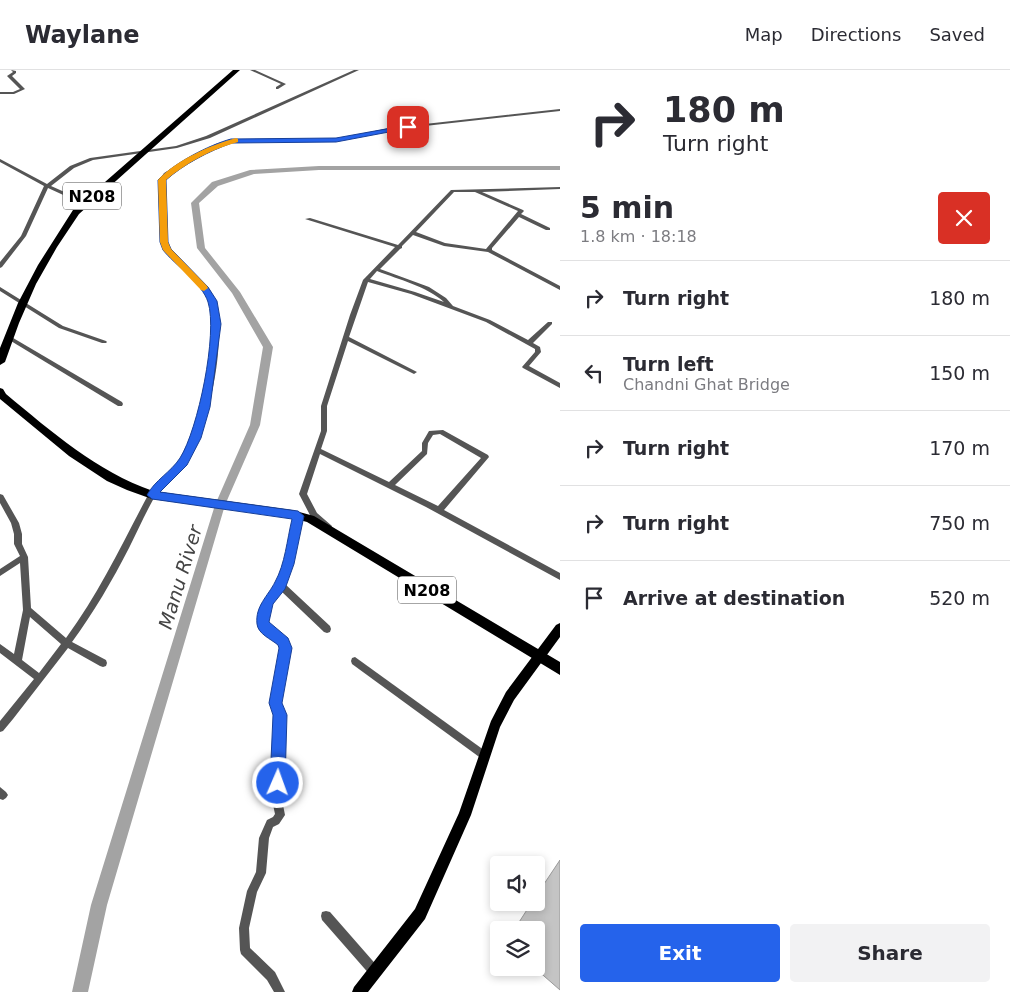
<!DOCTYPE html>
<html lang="en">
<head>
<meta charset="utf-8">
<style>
	body { margin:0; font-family:"DejaVu Sans",sans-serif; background:#f2f2f3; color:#2b2b33; height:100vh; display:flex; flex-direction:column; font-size:19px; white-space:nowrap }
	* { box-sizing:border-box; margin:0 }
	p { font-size:16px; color:#7c7c81 }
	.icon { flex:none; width:28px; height:28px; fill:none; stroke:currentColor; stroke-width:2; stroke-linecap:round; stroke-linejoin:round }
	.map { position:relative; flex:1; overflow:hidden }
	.panel { display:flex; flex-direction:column; background:#fff; width:450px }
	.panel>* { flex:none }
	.top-card { background:#fff; color:#2b2b33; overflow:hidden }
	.tools { position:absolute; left:490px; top:786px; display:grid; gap:10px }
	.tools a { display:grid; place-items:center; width:55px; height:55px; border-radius:5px; background:#fff; box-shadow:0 2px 8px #0003; font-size:25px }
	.pin { position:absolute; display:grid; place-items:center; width:42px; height:42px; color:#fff; margin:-21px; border-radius:10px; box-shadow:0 2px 8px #0006 }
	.me { position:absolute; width:55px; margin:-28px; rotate:2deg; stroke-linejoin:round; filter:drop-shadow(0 0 4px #0008) }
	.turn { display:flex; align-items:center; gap:18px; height:105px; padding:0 20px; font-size:22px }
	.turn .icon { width:65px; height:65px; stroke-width:2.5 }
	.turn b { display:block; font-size:35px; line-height:42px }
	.round { display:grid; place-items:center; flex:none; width:52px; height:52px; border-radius:5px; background:#f2f2f3 }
	.overview { display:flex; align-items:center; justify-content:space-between; height:85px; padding:0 20px }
	h1 { font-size:30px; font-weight:700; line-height:38px }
	.primary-button { display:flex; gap:10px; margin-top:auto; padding:10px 20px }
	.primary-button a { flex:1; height:58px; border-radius:5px; background:#2563eb; color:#fff; font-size:20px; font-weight:700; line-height:58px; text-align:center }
	.primary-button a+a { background:#f2f2f3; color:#2b2b33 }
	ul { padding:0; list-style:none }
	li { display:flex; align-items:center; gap:15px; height:75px; padding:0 20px; border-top:1px solid #e1e1e2 }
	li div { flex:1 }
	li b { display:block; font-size:19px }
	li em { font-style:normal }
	header { display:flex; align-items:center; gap:30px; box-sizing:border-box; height:70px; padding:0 25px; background:#fff; border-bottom:1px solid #e1e1e2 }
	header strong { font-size:24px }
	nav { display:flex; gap:28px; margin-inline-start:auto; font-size:18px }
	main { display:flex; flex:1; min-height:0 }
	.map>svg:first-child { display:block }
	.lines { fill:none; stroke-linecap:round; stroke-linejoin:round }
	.river { fill:#a3a3a3; fill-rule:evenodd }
	.building { fill:#c4c4c4; stroke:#999 }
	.minor { fill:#555; fill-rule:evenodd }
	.major { fill:#000; fill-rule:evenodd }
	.highway { fill:#000; fill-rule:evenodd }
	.route { fill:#2563eb; stroke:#184099 }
	.slow { fill:#f59e0b }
	.labels { text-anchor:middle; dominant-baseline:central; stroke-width:4; stroke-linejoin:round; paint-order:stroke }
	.shield { fill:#fff; stroke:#4c4c4c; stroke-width:1 }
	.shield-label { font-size:16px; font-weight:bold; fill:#000 }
	.water-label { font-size:19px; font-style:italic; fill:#444; stroke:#fff }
</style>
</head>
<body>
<header>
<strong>Waylane</strong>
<nav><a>Map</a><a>Directions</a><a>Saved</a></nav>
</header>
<main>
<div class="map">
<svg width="560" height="922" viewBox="0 0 560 922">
	<rect width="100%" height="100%" fill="#fff"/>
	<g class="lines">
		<polygon class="river" points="319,96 560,96 560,100 319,100 254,104 218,116 199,133 205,178 240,222 273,277 260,355 225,435 107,835 88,922 72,922 91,835 215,435 250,355 263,277 232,223 197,178 191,133 212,112 250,100"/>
	</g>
	<polygon class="building" points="560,790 560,920 536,899 536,860 514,860 532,832 536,832 536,826"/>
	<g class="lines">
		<g class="minor">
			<polygon points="11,0 16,1 16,3 12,6 25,19 14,24 0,24 0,22 13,22 20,19 7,6 13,2"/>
			<polygon points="250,0 255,0 286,14 278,19 276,19 276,17 281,14"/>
			<polygon points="354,0 359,0 210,68 177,78 93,90 74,98 51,116 87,132 87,134 83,134 48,118 26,166 2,197 0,198 0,192 21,166 44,116 0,92 0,89 47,114 70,96 90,88 176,76 206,66"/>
			<path d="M560,39v2l-171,19 -53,11 -105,1 -11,4 -52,29 -4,4c1,15 1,30 2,45 0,6 -1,14 1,19 9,25 43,34 49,61 10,43 -7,120 -29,158 -8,14 -25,21 -33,36 -9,16 -17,34 -25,50 -17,33 -35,64 -57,94l34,18 1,3 -1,3 -3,1 -3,-1 -32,-18 -55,71 -10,12 -3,1v-11l34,-42 -34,-26v-9l14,10 9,-44 -3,-47 -20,13v-7l20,-13 -6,-12v-10l-3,-11 -11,-20v-9l3,1 16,28 3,11v10l6,13 3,51 35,30c33,-45 55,-92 81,-141 8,-15 24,-22 33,-36 22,-33 40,-119 30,-158 -5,-18 -23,-29 -36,-42 -5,-6 -9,-12 -13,-19l-1,-63 4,-6 52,-29 15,-4 105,-1 53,-11zM30,547l31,27 -22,29 -17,-13z"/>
			<path d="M560,117v2l-78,3 41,18 1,1 -3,3 29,14v2h-4l-27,-13 -27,31v2l68,36v4l-72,-38 -44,-6 -31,-11 -11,11v2l-2,1 -20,20 49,18 17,11 7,8 37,14 38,20 20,-18h4v2l-19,19 7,4 1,5 -12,14 31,17v5l-37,-20 -1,-1 13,-15v-3l-49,-27 -75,-28 -43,-12 -19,55 68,35 -3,2 -66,-33 -21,65v25l-6,18 68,33 33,-31v-8l7,-12 14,-1 45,25 1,2 -45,53 116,63v7l-134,-73 -106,-53 -13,40 10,19 15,13 -1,2h-6l-14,-11 -12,-23 22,-63v-25l29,-91 13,-35 32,-33 -90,-28 5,-1 88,27 53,-55zM454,122h21l43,19 -32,38 -41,-6 -29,-11zM377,201c23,9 49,15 67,31l-29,-10 -45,-13zM440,364l41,24 -43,48 -43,-21 32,-31 1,-11 5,-8z"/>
			<polygon points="0,217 63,256 106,271 107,272 106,273 102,273 59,258 0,221"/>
			<polygon points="8,265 122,332 123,334 122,336 118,336 6,268 5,267"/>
			<path d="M298,442l4,3 -9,44 -8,25 45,42 1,3 -1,3 -3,1 -3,-1 -43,-41c-7,11 -15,20 -13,34l16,13 6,10 -10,55 4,12 -2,85 3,15 -6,9 -6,3 -4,11 -3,35 -9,19 -8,36 1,20 25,24 10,20h-11l-7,-12 -26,-26 -1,-4 -1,-22 8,-37 9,-19 3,-34 8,-18 6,-3 2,-3 -3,-14 4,-85 -4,-12 10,-55c-7,-8 -21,-13 -23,-25 -2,-15 11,-26 17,-37 11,-21 14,-48 18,-71z"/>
			<polygon points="355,587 488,683 490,686 488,689 485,690 482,689 352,594 351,591 352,588"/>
			<polygon points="0,717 6,722 8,725 6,728 3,730 0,729"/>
			<polygon points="326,841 330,842 379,898 380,902 379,906 375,907 371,906 322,850 321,846 322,842"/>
		</g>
		<polygon class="major" points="560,553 560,567 514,630 500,657 471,745 425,849 368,922 352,922 354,917 415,839 459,743 491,651 506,622 556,555"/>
		<g class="highway">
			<polygon points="233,0 240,0 79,144 57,177 36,214 19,253 5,292 0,295 0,278 18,233 38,195 73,140"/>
			<path d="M0,318l3,1 3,5c46,38 90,77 147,97l139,19 22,6 246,146v13l-253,-153 -15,-4 -140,-19 -25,-9 -20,-9 -38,-25 -69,-57z"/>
		</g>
	</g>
	<path class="route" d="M408,55h2v3l-74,14 -104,1c-23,8 -48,21 -66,37l2,62 3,7 37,38 9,14 4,23 -11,83 -9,31 -14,27 -27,27 138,19 6,5 -10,48 -9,25 -12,15 -4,18 19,16 4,10 -10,55 5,12 -2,68 -2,5 -5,2 -6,-2 -2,-5 3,-68 -4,-12 10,-55 -1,-3c-7,-6 -20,-11 -21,-21 -2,-18 11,-28 18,-42 10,-18 12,-42 17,-63l-140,-20 -5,-4c8,-15 24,-23 33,-37 18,-28 38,-125 28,-156 -6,-19 -33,-37 -45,-52l-3,-8 -2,-62c16,-17 51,-35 73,-41l105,-1z"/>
	<path class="slow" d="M236,68l2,1v3c-26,7 -52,21 -72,38l2,62 3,7 36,37 1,2 -4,3 -3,-1 -38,-40 -3,-8 -2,-62c18,-20 53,-35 78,-42z"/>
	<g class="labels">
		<g class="shield">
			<rect x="63" y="112.5" width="58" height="27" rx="4"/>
			<rect x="398" y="506.5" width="58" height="27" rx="4"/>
		</g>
		<g class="shield-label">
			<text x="92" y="126">N208</text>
			<text x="427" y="520">N208</text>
		</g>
		<g class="water-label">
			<text transform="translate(180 507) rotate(-73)">Manu River</text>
		</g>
	</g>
</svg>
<div class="tools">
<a><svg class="icon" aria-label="sound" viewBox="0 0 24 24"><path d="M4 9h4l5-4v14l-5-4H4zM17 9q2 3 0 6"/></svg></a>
<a><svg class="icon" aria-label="layers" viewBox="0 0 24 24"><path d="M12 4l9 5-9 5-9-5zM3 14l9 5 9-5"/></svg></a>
</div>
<div class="pin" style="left:408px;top:57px;background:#d93025"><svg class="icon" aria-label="arrive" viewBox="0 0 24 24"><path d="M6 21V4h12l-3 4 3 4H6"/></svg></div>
<svg class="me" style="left:278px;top:713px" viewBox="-20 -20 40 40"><circle r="17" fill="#2563eb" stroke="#fff" stroke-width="3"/><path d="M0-11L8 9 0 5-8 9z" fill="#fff"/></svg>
</div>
<section class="panel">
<div class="top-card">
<div class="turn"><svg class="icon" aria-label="right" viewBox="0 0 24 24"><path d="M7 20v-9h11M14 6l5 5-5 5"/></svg><div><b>180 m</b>Turn right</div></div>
</div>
<div class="overview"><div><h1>5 min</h1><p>1.8 km · 18:18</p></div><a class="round" style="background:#d93025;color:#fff"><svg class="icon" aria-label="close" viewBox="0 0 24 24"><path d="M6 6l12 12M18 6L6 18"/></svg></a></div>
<ul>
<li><svg class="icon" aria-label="right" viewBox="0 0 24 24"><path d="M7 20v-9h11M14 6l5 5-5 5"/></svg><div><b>Turn right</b></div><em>180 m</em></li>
<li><svg class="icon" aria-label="left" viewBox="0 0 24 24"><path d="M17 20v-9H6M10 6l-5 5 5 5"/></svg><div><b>Turn left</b><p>Chandni Ghat Bridge</p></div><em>150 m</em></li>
<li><svg class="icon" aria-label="right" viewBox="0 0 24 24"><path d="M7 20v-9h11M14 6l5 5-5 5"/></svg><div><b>Turn right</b></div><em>170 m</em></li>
<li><svg class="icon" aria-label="right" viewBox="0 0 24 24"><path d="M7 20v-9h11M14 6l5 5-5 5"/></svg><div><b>Turn right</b></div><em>750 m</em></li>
<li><svg class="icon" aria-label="arrive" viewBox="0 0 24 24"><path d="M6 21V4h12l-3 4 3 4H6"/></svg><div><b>Arrive at destination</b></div><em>520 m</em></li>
</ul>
<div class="primary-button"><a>Exit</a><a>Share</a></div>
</section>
</main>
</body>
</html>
